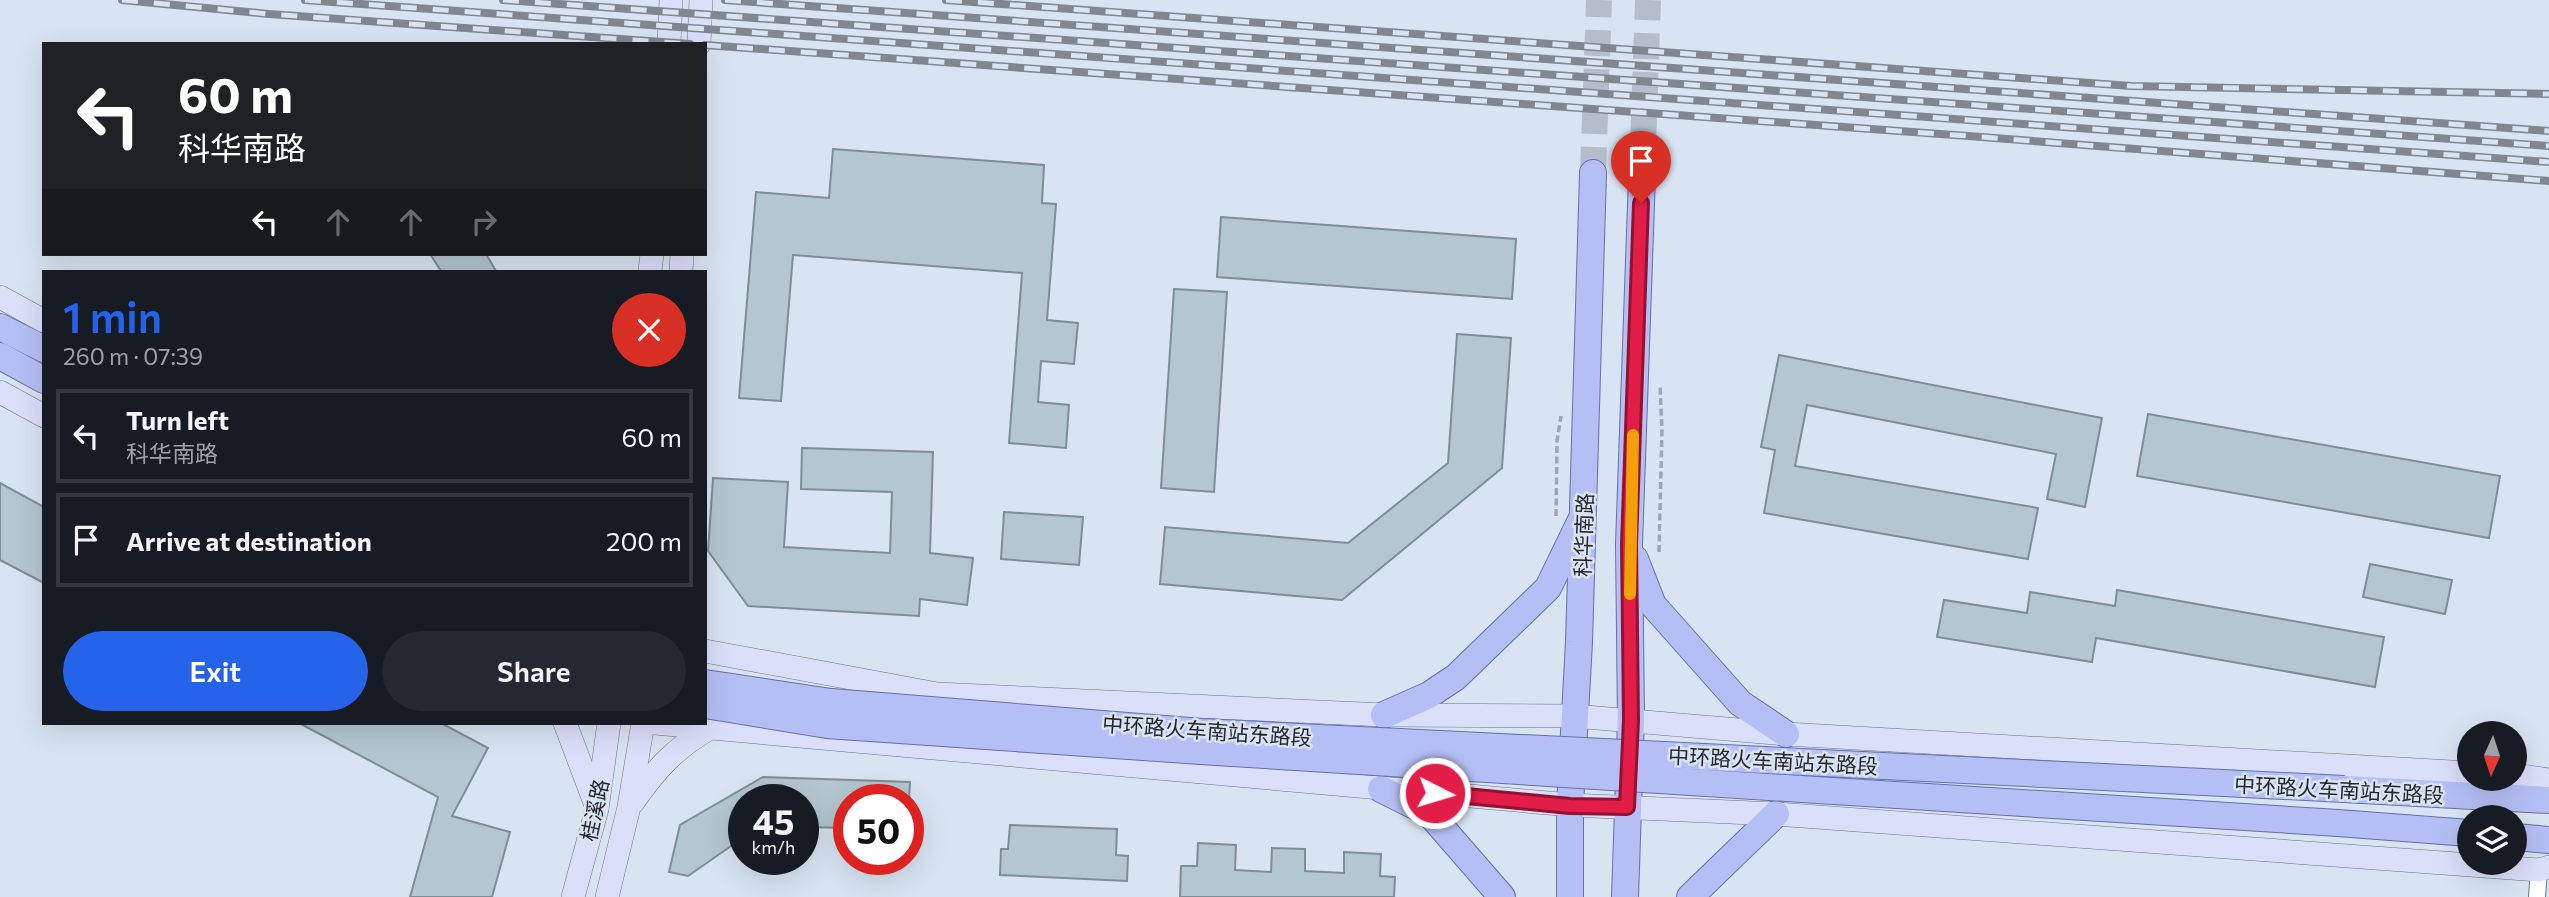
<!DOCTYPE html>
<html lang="en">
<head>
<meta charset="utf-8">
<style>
	body { margin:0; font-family:Commissioner,"Noto Sans SC",sans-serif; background:#242831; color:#f1f3f6; height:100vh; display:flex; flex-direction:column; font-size:26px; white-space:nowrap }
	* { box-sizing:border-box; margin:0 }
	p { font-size:23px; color:#9ea1a6 }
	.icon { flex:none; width:38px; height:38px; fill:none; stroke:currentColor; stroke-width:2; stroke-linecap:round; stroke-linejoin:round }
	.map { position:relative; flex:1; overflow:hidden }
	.panel { position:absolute; left:42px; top:270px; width:665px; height:455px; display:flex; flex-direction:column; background:#171b24; border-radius:0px; box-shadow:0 7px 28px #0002 }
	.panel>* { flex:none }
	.top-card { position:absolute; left:42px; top:42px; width:665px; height:214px; border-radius:0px; box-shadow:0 7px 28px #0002; background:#202124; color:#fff; overflow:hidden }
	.needle { width:46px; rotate:183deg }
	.controls { position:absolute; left:2457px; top:721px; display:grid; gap:14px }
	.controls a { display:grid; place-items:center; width:70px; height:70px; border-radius:50%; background:#171b24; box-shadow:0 7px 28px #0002; font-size:35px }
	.speed { position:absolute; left:728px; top:784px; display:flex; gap:14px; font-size:35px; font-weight:700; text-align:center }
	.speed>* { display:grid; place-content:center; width:91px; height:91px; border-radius:50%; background:#171b24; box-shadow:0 7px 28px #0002; line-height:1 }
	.speed small { font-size:18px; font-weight:400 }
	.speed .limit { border:10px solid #d22; background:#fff; color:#111 }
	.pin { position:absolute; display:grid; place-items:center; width:60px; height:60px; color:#fff; margin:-72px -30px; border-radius:50% 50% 50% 0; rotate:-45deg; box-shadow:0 0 7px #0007 }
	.pin .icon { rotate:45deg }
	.me { position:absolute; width:77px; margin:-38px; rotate:95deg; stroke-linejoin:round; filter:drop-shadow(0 0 5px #0008) }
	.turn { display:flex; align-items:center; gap:24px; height:147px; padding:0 21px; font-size:32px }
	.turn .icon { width:91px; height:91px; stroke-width:2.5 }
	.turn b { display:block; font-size:49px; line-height:60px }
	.lanes { display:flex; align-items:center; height:66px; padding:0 21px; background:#0003; justify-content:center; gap:35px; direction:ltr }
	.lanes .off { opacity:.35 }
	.round { display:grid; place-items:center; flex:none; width:74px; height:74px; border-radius:37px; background:#242831 }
	.overview { display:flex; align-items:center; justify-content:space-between; height:119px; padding:0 21px }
	h1 { font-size:42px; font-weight:600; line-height:52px; color:#2563eb }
	.button { display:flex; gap:14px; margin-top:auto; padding:14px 21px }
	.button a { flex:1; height:80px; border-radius:42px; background:#2563eb; color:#fff; font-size:28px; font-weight:600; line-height:80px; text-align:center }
	.button a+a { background:#242831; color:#f1f3f6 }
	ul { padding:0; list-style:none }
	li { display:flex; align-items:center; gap:21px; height:94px; margin:0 14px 10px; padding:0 7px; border:4px solid #363941; border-radius:0px }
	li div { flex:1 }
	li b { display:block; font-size:26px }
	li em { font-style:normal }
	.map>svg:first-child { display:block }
	.building { fill:#b4c6cf; stroke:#7d8e97; stroke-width:2 }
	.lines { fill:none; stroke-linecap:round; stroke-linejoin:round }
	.trunk-tunnel { stroke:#b4becb; stroke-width:26; stroke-dasharray:26 13; stroke-linecap:butt }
	.minor-casing { stroke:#6a7582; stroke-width:18 }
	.secondary-casing { stroke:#6a7582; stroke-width:24 }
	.primary-casing { stroke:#636fab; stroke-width:28 }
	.path { stroke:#9da6b1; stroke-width:3.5; stroke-dasharray:7 3.5; stroke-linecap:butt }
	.minor { stroke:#fff; stroke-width:16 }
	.secondary { stroke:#dadffa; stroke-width:23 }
	.primary { stroke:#b6bff5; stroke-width:26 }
	.rail-casing { stroke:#7f8791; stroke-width:8 }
	.rail { stroke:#d8e4f2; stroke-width:5; stroke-dasharray:16; stroke-linecap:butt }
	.primary-bridge-casing { stroke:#636fab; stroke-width:28; stroke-linecap:butt }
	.primary-bridge { stroke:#b6bff5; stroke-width:26 }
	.route-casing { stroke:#92132f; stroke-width:18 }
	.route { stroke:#e11d48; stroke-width:12 }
	.slow { stroke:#f59e0b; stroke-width:12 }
	.labels { text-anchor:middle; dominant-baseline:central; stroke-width:5; stroke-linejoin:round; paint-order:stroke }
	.street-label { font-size:21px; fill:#24282d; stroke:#d8e4f2 }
</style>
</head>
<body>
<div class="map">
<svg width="2549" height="897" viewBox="0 0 2549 897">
	<rect width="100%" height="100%" fill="#d8e4f2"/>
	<g class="building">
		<polygon points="833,149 1044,165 1042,203 1056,204 1047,320 1078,323 1074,364 1041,361 1038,402 1069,405 1066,448 1009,443 1022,273 793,255 781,401 739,398 756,192 829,198"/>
		<polygon points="1221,217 1516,239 1512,299 1217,277"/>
		<polygon points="430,254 486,254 496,271 441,271"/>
		<polygon points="1174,289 1227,292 1214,492 1161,488"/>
		<polygon points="1457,334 1511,338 1502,468 1342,600 1160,584 1165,527 1348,543 1448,463"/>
		<polygon points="1779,355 2102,418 2085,507 2047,499 2056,454 1807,405 1795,466 2038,508 2028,559 1764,513 1775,450 1761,447"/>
		<polygon points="2148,414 2500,476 2489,538 2137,476"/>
		<polygon points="802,448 933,452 930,553 973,558 967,605 920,599 919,616 748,606 708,551 713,478 788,482 784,547 890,553 892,492 801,489"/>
		<polygon points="0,483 44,507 44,583 0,560"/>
		<polygon points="1004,512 1083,517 1079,565 1001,559"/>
		<polygon points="2370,564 2452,580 2445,614 2363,597"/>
		<polygon points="2117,590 2384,637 2375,687 2096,638 2092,662 1937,637 1944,600 2027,613 2030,592 2115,606"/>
		<polygon points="299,723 441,723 488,748 452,816 510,832 492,897 410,897 438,797"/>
		<polygon points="763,777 910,782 909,800 849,800 849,828 803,827 803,800 744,800 744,837 688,876 669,872 680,825"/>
		<polygon points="1010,825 1117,829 1116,855 1128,856 1127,881 1000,875 1001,849 1008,849"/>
		<polygon points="1198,843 1236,845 1235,870 1271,872 1272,848 1305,849 1305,871 1344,873 1344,852 1381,854 1380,876 1395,877 1394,897 1180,897 1181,866 1197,866"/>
	</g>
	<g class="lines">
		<g class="trunk-tunnel">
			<polyline points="1593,173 1599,0"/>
			<polyline points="1642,176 1648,0"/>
		</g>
		<defs>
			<polyline id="minor" points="2537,897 2539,870"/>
			<g id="secondary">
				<polyline points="669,44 671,0"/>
				<polyline points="699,44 701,0"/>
				<polyline points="650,271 652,254"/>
				<polyline points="681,271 682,254"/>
				<polyline points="0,297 44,321"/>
				<polyline points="0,392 44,416"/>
				<polyline points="705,651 937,694 1384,715 1574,716 1786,734 2469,773"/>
				<polyline points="565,723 597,808"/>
				<polyline points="655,723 1570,805 1776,814 2539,870 2549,867"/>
				<polyline points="2515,775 2549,780"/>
				<path d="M633,802c24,-34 41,-53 77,-74"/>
				<polyline points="573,897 597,809 609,723"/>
				<polyline points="607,897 629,807 643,723"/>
			</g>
			<g id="primary">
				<polyline points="0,327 44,349"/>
				<polyline points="0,356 44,380"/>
				<polyline points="1635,559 1653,605 1740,703 1786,734"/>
				<polyline points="1384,715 1429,695 1456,677 1548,588 1580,522"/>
				<polyline points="1381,789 1429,813 1502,897"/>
				<polyline points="2344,789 2549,800"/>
				<polyline points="2338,823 2469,833"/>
				<polyline points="2515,837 2549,840"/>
				<polyline points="1570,897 1570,805 1579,642 1593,173"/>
				<polyline points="1625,897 1631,720 1629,544 1642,176"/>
				<polyline points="1690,897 1776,814"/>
			</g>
		</defs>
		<use href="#minor" class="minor-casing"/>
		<use href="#secondary" class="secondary-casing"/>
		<use href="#primary" class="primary-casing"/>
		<g class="path">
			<polyline points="1556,516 1557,441 1561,416"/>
			<polyline points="1659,552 1662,430 1660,385"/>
		</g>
		<use href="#minor" class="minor"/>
		<use href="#secondary" class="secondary"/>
		<use href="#primary" class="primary"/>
		<defs>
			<g id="rail">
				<polyline points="122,0 269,14 690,44"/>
				<polyline points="305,0 2549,162"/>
				<polyline points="503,0 2549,146"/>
				<polyline points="725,0 2549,131"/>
				<polyline points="946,0 2131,86 2549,94"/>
				<polyline points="705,45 1968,136 2549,181"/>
			</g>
		</defs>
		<use href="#rail" class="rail-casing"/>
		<use href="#rail" class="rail"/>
		<defs>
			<g id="primary-bridge">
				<polyline points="705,683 831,702 1202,732 2344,789"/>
				<polyline points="705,705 827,725 1201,751 2338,823"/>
			</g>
		</defs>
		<use href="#primary-bridge" class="primary-bridge-casing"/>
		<use href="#primary-bridge" class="primary-bridge"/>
	</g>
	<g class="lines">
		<defs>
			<polyline id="route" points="1435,793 1570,806 1627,807 1631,720 1629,544 1641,203"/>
		</defs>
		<use href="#route" class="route-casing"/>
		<use href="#route" class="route"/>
		<polyline class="slow" points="1630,594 1633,435"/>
	</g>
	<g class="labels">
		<g class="street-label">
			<text transform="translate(1583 535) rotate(-88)">科华南路</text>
			<text transform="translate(1207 730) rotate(4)">中环路火车南站东路段</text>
			<text transform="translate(1773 760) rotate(3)">中环路火车南站东路段</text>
			<text transform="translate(2339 789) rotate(3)">中环路火车南站东路段</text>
			<text transform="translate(594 810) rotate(-78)">桂溪路</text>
		</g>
	</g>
</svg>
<div class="controls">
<a><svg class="needle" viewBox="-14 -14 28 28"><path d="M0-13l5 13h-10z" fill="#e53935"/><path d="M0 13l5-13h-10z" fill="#9ea1a6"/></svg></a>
<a><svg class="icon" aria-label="layers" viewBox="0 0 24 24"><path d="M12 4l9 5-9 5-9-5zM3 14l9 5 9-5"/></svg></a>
</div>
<div class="speed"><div>45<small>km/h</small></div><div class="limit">50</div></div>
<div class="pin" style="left:1641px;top:203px;background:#d93025"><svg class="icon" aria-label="arrive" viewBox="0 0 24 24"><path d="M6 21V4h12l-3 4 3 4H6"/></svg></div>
<svg class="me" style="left:1435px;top:793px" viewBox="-20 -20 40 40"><circle r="17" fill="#e11d48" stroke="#fff" stroke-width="3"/><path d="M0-11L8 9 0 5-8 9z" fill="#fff"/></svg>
<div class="top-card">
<div class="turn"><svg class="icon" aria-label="left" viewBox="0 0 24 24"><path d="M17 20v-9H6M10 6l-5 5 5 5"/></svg><div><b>60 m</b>科华南路</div></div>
<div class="lanes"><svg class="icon" aria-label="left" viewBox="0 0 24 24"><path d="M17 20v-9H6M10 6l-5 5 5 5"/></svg><svg class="icon off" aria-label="ahead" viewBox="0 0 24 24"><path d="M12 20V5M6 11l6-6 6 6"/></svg><svg class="icon off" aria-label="ahead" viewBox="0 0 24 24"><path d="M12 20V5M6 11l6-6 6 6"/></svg><svg class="icon off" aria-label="right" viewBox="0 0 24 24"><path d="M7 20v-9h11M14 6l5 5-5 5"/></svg></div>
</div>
<section class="panel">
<div class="overview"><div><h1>1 min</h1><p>260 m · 07:39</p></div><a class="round" style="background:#d93025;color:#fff"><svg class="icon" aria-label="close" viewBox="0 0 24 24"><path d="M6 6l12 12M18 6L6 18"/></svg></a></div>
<ul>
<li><svg class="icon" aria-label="left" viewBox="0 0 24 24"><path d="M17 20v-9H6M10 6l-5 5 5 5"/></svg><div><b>Turn left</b><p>科华南路</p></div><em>60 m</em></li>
<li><svg class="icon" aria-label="arrive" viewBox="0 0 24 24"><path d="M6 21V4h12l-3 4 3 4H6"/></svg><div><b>Arrive at destination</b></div><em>200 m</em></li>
</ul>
<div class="button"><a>Exit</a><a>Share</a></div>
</section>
</div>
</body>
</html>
